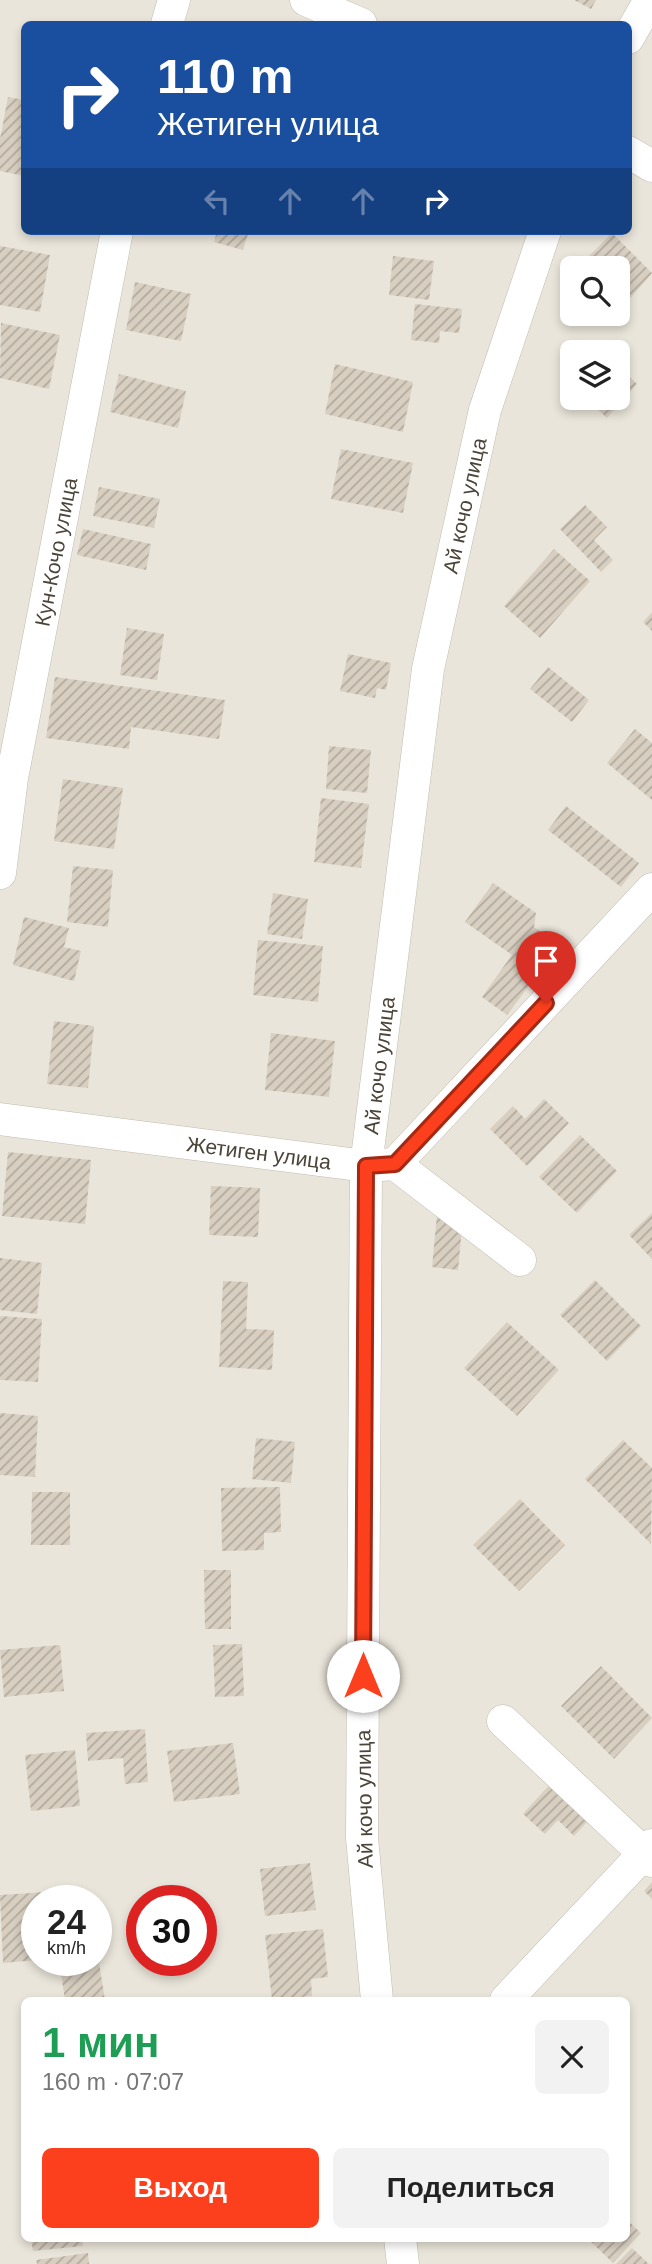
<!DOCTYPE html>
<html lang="ru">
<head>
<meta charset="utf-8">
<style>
	body { margin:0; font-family:Helvetica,sans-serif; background:#f2f2f2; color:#222; height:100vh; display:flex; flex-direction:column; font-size:26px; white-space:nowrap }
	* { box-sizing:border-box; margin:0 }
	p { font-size:23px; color:#767676 }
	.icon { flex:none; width:38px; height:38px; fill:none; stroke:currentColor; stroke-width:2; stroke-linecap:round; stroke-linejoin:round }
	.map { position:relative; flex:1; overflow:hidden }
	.drawer { position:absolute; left:21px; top:1997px; width:609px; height:245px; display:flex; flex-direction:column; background:#fff; border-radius:10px; box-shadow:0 4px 10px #0003 }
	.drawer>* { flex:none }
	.banner { position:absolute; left:21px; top:21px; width:611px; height:214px; border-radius:10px; box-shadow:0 4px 10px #0003; background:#1a4fa0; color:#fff; overflow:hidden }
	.buttons { position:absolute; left:560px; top:256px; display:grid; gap:14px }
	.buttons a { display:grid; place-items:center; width:70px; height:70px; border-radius:10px; background:#fff; box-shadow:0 4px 10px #0003; font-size:35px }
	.speed { position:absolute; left:21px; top:1885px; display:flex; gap:14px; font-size:35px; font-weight:700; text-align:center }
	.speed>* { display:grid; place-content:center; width:91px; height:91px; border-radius:50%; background:#fff; box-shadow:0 4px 10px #0003; line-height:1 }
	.speed small { font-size:18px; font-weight:400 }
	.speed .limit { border:10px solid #d22; background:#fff; color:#111 }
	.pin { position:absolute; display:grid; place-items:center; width:60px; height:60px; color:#fff; margin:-72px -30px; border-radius:50% 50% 50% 0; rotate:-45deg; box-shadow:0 0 7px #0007 }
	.pin .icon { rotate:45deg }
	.me { position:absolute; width:77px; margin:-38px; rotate:0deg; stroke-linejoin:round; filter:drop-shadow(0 0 5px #0008) }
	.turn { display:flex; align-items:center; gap:24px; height:147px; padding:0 21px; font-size:32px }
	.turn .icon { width:91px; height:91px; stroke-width:2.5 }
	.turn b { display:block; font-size:49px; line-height:60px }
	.lanes { display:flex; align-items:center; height:66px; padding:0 21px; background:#0003; justify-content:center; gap:35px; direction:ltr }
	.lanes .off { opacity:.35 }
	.round { display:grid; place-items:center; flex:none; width:74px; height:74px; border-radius:10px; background:#f2f2f2 }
	.summary { display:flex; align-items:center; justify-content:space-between; height:119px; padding:0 21px }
	h1 { font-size:42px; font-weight:700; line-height:52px; color:#1e9e55 }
	.cta { display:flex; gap:14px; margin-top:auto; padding:14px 21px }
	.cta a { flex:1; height:80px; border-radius:10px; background:#fc3f1d; color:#fff; font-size:28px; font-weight:700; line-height:80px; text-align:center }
	.cta a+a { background:#f2f2f2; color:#222 }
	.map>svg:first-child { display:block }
	.residential { fill:#eae5da; fill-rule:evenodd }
	.building { fill:url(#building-hatch) }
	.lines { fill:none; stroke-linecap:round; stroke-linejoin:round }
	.minor-casing { stroke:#c2bbae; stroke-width:33 }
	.minor { stroke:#fff; stroke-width:32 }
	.route-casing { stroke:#a42913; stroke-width:18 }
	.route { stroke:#fc3f1d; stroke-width:12 }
	.labels { text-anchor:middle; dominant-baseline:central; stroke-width:5; stroke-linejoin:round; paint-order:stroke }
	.street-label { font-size:21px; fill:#4b4439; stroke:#fff }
</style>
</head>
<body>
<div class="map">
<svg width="652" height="2264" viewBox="0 0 652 2264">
	<defs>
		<pattern id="building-hatch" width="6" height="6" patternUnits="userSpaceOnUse" patternTransform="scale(1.75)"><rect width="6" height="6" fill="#d8cfc1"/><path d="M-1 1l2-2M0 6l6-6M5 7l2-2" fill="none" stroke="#b1aa9e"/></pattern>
	</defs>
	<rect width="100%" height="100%" fill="#f6f3ec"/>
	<path class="residential" d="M0,0h652v2264h-652zM24,24h604v207h-604zM572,268h46v45h-46zM572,352h46v45h-46zM37,1900h59v60h-59zM142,1900h59v60h-59zM24,2000h602v238h-602z"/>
	<g class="building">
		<polygon points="574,0 596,0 591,9"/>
		<polygon points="8,97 24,100 24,176 0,171 0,139"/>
		<polygon points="217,231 249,231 243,250 214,242"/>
		<polygon points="612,233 652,273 628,301 618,291 618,268 594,268 586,259"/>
		<polygon points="0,246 50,255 40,312 0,305"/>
		<polygon points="393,256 434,261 429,300 389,295"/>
		<polygon points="135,282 191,294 181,341 126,330"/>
		<polygon points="415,304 462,309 459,333 440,331 439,343 411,340"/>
		<polygon points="1,323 60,335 49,389 0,378"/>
		<polygon points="335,364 413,382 403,432 325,414"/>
		<polygon points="618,366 637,384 607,418 584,397 618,397"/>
		<polygon points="119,374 186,391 178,428 110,412"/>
		<polygon points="341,449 413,463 403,513 331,499"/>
		<polygon points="99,487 160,499 154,528 93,516"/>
		<polygon points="585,505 607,527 594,540 613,560 601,572 560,529"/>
		<polygon points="83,529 151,544 146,570 77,555"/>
		<polygon points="554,549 590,581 540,638 504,606"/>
		<polygon points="652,612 652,631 643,622"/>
		<polygon points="127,628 164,634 157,680 120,675"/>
		<polygon points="348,654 391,663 386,690 377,688 375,698 340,691"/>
		<polygon points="548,667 589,700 572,722 530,689"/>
		<polygon points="55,677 225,700 219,739 131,727 129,749 46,738"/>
		<polygon points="635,729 652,743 652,800 607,763"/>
		<polygon points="329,746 371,750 367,793 326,789"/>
		<polygon points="63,779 123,788 114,849 54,841"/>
		<polygon points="321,798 369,804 361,868 314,862"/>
		<polygon points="566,806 639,863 621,887 548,830"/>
		<polygon points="73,866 113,870 108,927 67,922"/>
		<polygon points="493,883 536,913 534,927 559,946 507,1015 482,997 512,955 465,922"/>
		<polygon points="273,893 308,899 302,939 267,934"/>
		<polygon points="24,917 69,928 64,947 81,951 74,981 13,965"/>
		<polygon points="258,940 323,946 318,1002 253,995"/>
		<polygon points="54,1021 94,1026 88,1088 47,1084"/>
		<polygon points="271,1033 335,1041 329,1097 265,1090"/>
		<polygon points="544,1099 569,1123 527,1166 490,1129 513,1106 525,1119"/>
		<polygon points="580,1135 617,1171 577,1213 539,1177"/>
		<polygon points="8,1152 91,1160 85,1224 2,1216"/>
		<polygon points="211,1186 260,1188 258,1237 209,1235"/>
		<polygon points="438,1204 464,1206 458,1270 432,1267"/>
		<polygon points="652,1213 652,1259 629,1235"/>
		<polygon points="0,1258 42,1263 37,1314 0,1310"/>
		<polygon points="595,1280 641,1326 607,1361 560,1315"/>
		<polygon points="223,1281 248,1282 246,1329 274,1330 272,1370 219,1367"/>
		<polygon points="0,1316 42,1319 38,1382 0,1380"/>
		<polygon points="507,1322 559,1370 517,1416 464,1368"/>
		<polygon points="0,1413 38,1416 35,1477 0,1475"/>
		<polygon points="256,1438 295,1442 291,1483 252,1479"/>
		<polygon points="623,1440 652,1468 651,1544 585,1479"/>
		<polygon points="280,1487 281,1532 264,1533 264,1550 222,1551 221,1488"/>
		<polygon points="32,1492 70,1492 70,1545 31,1545"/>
		<polygon points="520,1499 565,1545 519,1591 473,1545"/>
		<polygon points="204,1570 231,1570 231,1629 205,1629"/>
		<polygon points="242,1644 244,1696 215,1697 213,1645"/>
		<polygon points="60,1645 64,1691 4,1697 0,1650"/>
		<polygon points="601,1666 652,1718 614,1759 561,1706"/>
		<polygon points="145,1729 148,1782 125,1784 123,1758 88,1761 86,1733"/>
		<polygon points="233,1743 240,1794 174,1802 167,1751"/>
		<polygon points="75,1750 80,1806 31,1811 25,1755"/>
		<polygon points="551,1783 590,1819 574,1836 558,1820 545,1834 523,1814"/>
		<polygon points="310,1863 316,1910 265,1916 260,1869"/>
		<polygon points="652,1882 652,1899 644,1891"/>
		<polygon points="76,1890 77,1900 37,1900 37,1960 3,1963 0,1895"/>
		<polygon points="323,1929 328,1977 311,1979 312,1996 272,2000 265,1935"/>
		<polygon points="99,1962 105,2000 65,2000 60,1967"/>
		<polygon points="626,2219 641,2233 613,2263 587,2238 626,2238"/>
		<polygon points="31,2238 82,2238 83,2246 33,2251"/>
		<polygon points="632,2248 649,2264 616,2264"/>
		<polygon points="88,2253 89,2264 37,2264 36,2260"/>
	</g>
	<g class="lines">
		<defs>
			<g id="minor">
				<polyline points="306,0 361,24"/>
				<polyline points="167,24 174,0"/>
				<polyline points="628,38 650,0"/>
				<polyline points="628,152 652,166"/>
				<path id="s1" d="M0,873l12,-95 105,-547"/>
				<path id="s2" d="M0,1119l366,47 29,-2 257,-275"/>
				<polyline points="395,1164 520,1260"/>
				<polyline points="503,1721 652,1861"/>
				<path id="s3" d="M377,2000l-15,-162 4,-672 62,-497 57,-259 60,-179"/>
				<polyline points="506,2000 652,1845"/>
				<polyline points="400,2238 403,2264"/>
			</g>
		</defs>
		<use href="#minor" class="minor-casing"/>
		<use href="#minor" class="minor"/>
	</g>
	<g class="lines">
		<defs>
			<polyline id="route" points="363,1676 366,1166 395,1164 546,1003"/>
		</defs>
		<use href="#route" class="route-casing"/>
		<use href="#route" class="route"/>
	</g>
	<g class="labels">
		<g class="street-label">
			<text stroke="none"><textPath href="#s3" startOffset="1503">Ай кочо улица</textPath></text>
			<text stroke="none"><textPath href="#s1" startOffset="326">Кун-Кочо улица</textPath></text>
			<text stroke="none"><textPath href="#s3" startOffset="936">Ай кочо улица</textPath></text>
			<text stroke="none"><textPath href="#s2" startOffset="261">Жетиген улица</textPath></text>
			<text transform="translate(364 1799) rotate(-91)">Ай кочо улица</text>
		</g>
	</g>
</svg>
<div class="buttons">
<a><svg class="icon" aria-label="search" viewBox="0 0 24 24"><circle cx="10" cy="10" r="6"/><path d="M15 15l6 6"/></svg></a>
<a><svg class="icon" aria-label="layers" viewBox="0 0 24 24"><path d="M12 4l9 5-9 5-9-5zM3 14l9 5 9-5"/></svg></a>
</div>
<div class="speed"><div>24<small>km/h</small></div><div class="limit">30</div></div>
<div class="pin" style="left:546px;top:1003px;background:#d93025"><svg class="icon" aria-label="arrive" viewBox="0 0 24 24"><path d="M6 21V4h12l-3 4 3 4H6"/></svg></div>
<svg class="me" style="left:363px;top:1676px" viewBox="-20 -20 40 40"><circle r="19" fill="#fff"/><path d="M0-13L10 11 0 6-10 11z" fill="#fc3f1d"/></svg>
<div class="banner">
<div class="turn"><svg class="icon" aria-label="right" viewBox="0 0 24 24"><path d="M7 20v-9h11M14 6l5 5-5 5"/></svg><div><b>110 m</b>Жетиген улица</div></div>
<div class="lanes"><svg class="icon off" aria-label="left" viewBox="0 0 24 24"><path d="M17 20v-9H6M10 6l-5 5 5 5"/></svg><svg class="icon off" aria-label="ahead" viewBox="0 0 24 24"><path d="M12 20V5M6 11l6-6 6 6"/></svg><svg class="icon off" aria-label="ahead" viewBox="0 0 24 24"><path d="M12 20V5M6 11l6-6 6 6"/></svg><svg class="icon" aria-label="right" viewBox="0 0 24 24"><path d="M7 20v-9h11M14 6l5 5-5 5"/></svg></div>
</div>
<section class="drawer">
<div class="summary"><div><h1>1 мин</h1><p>160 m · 07:07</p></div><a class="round"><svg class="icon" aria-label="close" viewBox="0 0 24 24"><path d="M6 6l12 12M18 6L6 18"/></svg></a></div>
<div class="cta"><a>Выход</a><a>Поделиться</a></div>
</section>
</div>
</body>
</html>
